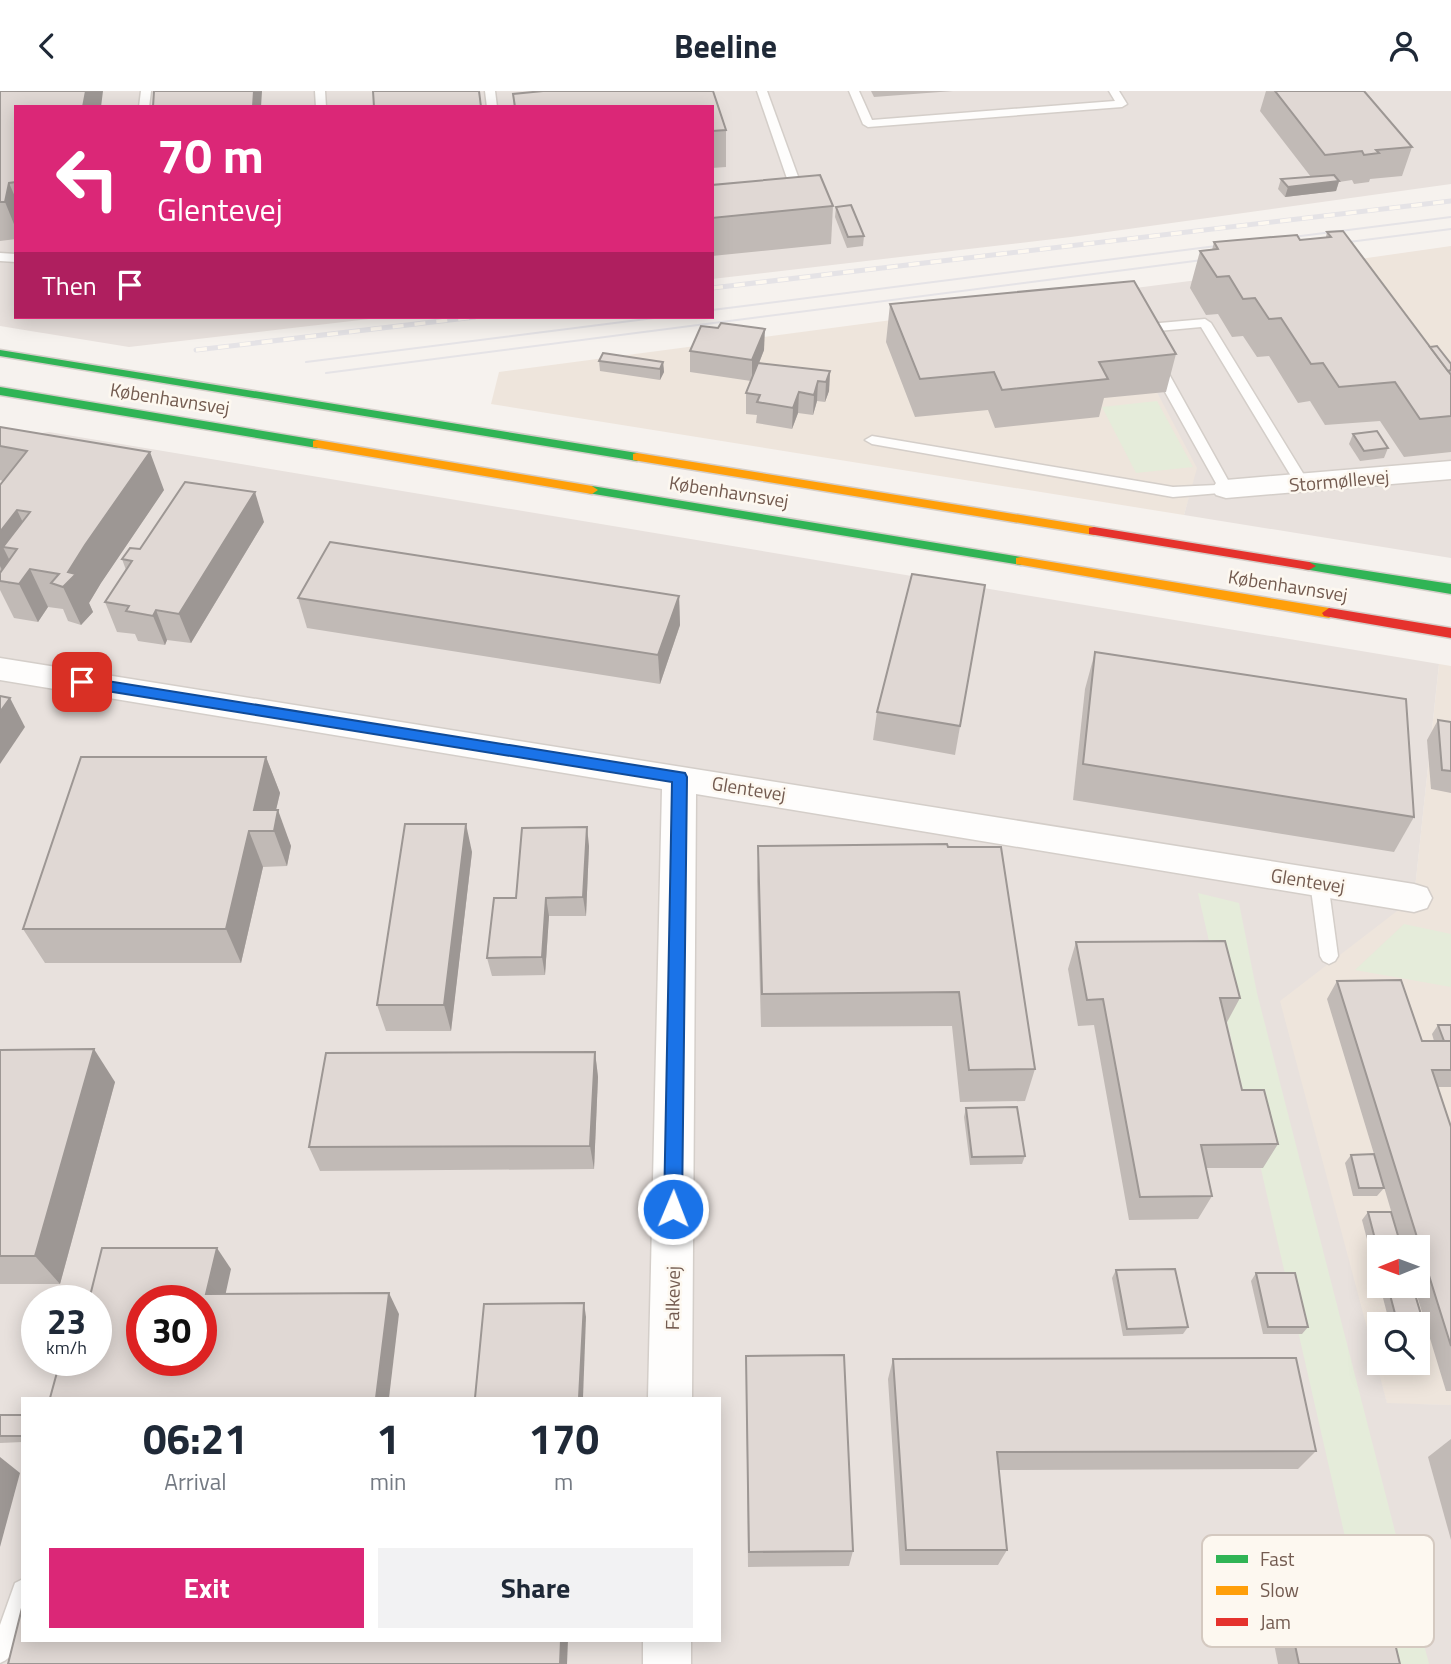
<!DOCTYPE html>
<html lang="en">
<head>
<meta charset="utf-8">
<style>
	body { margin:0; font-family:"Titillium Web",sans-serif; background:#f2f2f3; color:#1f2937; height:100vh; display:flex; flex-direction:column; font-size:26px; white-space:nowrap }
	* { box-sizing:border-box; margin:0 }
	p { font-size:23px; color:#747a83 }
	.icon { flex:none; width:38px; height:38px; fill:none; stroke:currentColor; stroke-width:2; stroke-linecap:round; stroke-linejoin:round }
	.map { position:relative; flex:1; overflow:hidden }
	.side { position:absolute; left:21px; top:1306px; width:700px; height:245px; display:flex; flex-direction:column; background:#fff; border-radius:0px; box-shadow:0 4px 18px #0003 }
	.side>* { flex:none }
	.hud { position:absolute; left:14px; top:14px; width:700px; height:214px; border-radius:0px; box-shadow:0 4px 18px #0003; background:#db2777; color:#fff; overflow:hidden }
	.needle { width:46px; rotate:269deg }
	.fabs { position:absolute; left:1367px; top:1144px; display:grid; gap:14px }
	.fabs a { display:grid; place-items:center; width:63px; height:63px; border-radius:0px; background:#fff; box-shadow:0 4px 18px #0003; font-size:35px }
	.speed { position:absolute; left:21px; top:1194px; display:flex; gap:14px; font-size:35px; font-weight:700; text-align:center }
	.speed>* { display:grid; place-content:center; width:91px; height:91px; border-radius:50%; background:#fff; box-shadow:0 4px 18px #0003; line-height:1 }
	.speed small { font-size:18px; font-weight:400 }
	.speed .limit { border:10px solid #d22; background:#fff; color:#111 }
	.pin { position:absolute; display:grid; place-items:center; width:60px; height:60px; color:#fff; margin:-30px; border-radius:14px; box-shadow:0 4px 10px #0006 }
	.me { position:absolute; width:77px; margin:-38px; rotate:1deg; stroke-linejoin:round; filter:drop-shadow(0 0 5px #0008) }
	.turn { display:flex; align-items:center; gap:24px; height:147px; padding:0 28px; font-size:32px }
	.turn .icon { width:91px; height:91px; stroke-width:2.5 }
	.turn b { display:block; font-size:49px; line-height:60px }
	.then { display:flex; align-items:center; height:66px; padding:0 28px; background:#0003; gap:14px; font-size:26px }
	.eta { display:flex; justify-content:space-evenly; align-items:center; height:119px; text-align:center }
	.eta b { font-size:42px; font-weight:700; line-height:49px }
	.cta { display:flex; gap:14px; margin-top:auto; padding:14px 28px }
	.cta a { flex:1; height:80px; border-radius:0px; background:#db2777; color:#fff; font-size:28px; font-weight:700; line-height:80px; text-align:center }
	.cta a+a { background:#f2f2f3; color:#1f2937 }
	header { display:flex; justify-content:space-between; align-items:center; height:91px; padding:0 28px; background:#fff; font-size:32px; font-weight:700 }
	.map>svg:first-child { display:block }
	.residential { fill:#eee5dc; fill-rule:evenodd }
	.industrial { fill:#e8e1dd; fill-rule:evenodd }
	.green { fill:#e5ecda }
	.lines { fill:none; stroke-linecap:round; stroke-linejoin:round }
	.lane-casing { stroke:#d4cec9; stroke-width:3 }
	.street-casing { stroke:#d4cec9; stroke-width:3 }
	.fast-casing { stroke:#d4cec9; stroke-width:3 }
	.slow-casing { stroke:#d4cec9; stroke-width:3 }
	.jam-casing { stroke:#d4cec9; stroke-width:3 }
	.lane { fill:#fefdfc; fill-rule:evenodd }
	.street { fill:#fefdfc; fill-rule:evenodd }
	.fast { fill:#30b455; fill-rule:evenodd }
	.slow { fill:#ff9f0a; fill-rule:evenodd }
	.jam { fill:#e5322d; fill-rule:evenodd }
	.tram { stroke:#e5e3e6; stroke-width:2 }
	.rail-casing { stroke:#e5e3e6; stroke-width:5 }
	.rail { stroke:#fdf8f0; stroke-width:3.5; stroke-dasharray:11; stroke-linecap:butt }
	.wall { fill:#c1bab6 }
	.shaded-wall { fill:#9d9794 }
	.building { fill:#e0d8d4; stroke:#9d9794; stroke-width:2; fill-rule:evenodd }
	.route { fill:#1a73e8; stroke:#114b97; stroke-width:2 }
	.labels { text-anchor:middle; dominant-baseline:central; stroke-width:5; stroke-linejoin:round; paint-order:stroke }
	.street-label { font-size:19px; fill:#735b50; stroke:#fdf8f0 }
	.key { fill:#fdf8f0; stroke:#d4c9c0; stroke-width:2 }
	.key-label { font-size:19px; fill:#735b50 }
</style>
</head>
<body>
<header><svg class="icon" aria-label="back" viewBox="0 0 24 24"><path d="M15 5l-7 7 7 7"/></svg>Beeline<svg class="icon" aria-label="person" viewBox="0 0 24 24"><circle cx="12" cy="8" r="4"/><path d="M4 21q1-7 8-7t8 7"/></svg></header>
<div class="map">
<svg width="1451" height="1573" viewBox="0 0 1451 1573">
	<rect width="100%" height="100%" fill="#f6f2ee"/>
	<g class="residential">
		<polygon points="1451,155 1451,322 1339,171"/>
		<polygon points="1104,201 1198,377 1184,424 491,313 499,281"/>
		<path d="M1439,573l12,2v739l-64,-1 -113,-410 140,-97zM1379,1157h39v38h-39zM1379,1234h39v38h-39z"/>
	</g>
	<g class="industrial">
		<polygon points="0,0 1451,0 1451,93 1071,146 712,188 712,16 16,16 16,226 386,226 129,256 0,235"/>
		<polygon points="1339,171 1451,322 1451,467 1184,424 1197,377 1104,201"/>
		<path d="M49,341l1390,232 -25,234 -134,103 107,402 64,2v259h-1451v-1225zM37,1209h59v60h-59zM142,1209h59v60h-59zM23,1307h696v242h-696z"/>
	</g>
	<g class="green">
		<polygon points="1157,310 1193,376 1136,382 1102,316"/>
		<polygon points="1198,802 1239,812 1257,902 1429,1573 1374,1573"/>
		<polygon points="1404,833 1451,843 1451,896 1355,879"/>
	</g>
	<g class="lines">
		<defs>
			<g id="lane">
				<polygon points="141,0 151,0 149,16 139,16"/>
				<polygon points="315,0 325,0 326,16 316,16"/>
				<polygon points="485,0 495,0 497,16 487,16"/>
				<polygon points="757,0 767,0 804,102 802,104 792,102"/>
				<polygon points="849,0 859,0 872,29 1115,10 1109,0 1119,0 1127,13 1122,16 868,36 863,33"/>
				<polygon points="0,162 16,163 16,171 0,170"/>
				<polygon points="1205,228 1211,232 1309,392 1307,395 1297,395 1201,236 1137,242 1131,238 1137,234"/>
				<polygon points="1157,270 1164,274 1233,398 1231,401 1173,406 872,353 865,349 872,345 1173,396 1217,394 1150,274"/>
				<polygon points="1319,784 1325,786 1328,791 1338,865 1335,870 1329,873 1323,870 1320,865 1310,791 1313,786"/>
				<path d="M23,1488c0,27 7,72 -23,84v-38l15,-42z"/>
			</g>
			<g id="street">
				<polygon points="1451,370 1451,388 1226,407 1216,404 1212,398 1216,392 1226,389"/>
				<polygon points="0,567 1414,793 1427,797 1432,807 1427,817 1414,821 696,703 692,1307 648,1307 662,698 0,589"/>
				<rect x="643" y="1549" width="48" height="24"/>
			</g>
			<g id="fast">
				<polygon points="0,259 637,362 643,366 637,370 0,265"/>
				<polygon points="0,296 317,349 323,353 317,357 0,304"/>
				<polygon points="592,395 1021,466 1028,470 1021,474 588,402 588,396"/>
				<polygon points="1309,471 1451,493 1451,503 1304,478 1304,472"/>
			</g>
			<g id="slow">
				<polygon points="317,349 592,395 598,399 592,403 313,356 313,350"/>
				<polygon points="637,362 1094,436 1101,440 1094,444 633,369 633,363"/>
				<polygon points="1021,466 1329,517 1336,522 1329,527 1016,473 1016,467"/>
			</g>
			<g id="jam">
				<polygon points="1094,436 1309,471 1316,475 1309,479 1089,443 1089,437"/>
				<polygon points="1329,517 1451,537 1451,547 1324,525 1322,522"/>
			</g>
		</defs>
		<use href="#lane" class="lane-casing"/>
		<use href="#street" class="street-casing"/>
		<use href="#fast" class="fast-casing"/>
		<use href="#slow" class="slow-casing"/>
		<use href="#jam" class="jam-casing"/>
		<use href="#lane" class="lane"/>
		<use href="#street" class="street"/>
		<use href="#fast" class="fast"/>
		<use href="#slow" class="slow"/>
		<use href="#jam" class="jam"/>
		<g class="tram">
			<polyline points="1277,148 1451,126"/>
			<polyline points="1333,153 1451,138"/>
			<polyline points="712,219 1232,153"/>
			<polyline points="306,271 662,226"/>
			<polyline points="326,282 1218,167"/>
		</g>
		<defs>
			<g id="rail">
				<polyline points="712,197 1451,110"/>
				<polyline points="196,259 475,226"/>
			</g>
		</defs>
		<use href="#rail" class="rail-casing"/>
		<use href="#rail" class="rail"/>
	</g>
	<g class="wall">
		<polygon points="0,0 16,16 16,148 0,150"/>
		<polygon points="540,0 713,0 726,39 726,76 712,77 712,16 514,16 513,3"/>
		<polygon points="871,0 953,0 874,6"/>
		<polygon points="1266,0 1364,0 1412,56 1402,85 1370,88 1369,91 1354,93 1352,89 1339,91 1336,100 1285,106 1278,98 1281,88 1311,86 1260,20"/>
		<polygon points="712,94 833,115 831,153 712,165"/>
		<polygon points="836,116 864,145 863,155 847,157 835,126"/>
		<polygon points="1327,141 1430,256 1451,273 1451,361 1404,366 1380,330 1325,334 1310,310 1298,312 1269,265 1257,266 1243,245 1232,246 1218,223 1206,224 1190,197 1200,160 1212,159 1214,151 1300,149 1326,146"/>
		<polygon points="890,213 1176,263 1166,301 1104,307 1099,326 995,337 988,319 915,326 886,251"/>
		<polygon points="764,259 759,272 830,280 829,300 825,311 817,310 813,324 798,322 792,338 756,332 757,324 746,323 746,302 751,290 690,281 690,260"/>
		<polygon points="599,270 663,271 664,281 660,289 600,280"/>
		<polygon points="0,336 164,399 101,492 89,512 93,521 81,534 68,530 63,518 48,516 38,531 14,527 0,499 0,394 3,390 0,389"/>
		<polygon points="1353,343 1388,357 1384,367 1360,370 1349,353"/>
		<polygon points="264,431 191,552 167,549 165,554 138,550 135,543 117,541 105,511 126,479 122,468 140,458"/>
		<polygon points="985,494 955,664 873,649 877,621"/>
		<polygon points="679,505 680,534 660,593 307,537 298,507"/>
		<polygon points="1095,561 1414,726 1394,761 1073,709 1085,598"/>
		<polygon points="1438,629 1451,631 1451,702 1431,698 1427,649"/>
		<polygon points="266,666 280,702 276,719 291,755 287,775 263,776 241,872 45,872 23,838"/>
		<polygon points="589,755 586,825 549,825 545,884 492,885 487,867 516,807"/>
		<polygon points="758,755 948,756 1035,978 1025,1010 960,1011 952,935 761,936 757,790"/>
		<polygon points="472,761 451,940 386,940 377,914"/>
		<polygon points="1076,851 1240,907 1226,933 1242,999 1278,1053 1263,1077 1206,1077 1212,1105 1198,1128 1129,1129 1094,934 1078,935 1068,878"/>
		<polygon points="1337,890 1422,950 1434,950 1432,943 1438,934 1451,934 1451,996 1437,996 1451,1036 1451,1300 1446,1300 1414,1195 1418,1195 1418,1157 1402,1157 1379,1079 1384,1097 1377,1105 1353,1105 1345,1072 1351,1064 1374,1063 1327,908"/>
		<polygon points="0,959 115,991 60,1193 0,1193"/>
		<polygon points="595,961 598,986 594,1078 320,1080 309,1056"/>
		<polygon points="966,1017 1025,1065 1022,1073 970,1074 964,1026"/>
		<polygon points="1368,1121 1399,1148 1392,1156 1369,1156 1362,1129"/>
		<polygon points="1116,1179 1188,1236 1183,1243 1123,1245 1112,1187"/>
		<polygon points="1256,1182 1308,1236 1302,1243 1263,1243 1251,1190"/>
		<polygon points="1389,1200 1425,1237 1418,1244 1418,1234 1390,1234 1383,1207"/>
		<polygon points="746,1265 853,1460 849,1475 748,1476"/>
		<polygon points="893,1268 1316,1360 1298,1378 998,1379 1007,1459 998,1474 900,1474 888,1288"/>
		<polygon points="0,1324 23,1324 23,1351 0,1352"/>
		<polygon points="1451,1348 1451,1449 1428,1366"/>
		<polygon points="1280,1483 1400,1573 1278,1573 1263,1497"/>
	</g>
	<g class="shaded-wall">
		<polygon points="86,0 103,0 101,16 83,16"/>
		<polygon points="254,0 262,0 261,16 253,16"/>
		<polygon points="1339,90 1336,100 1285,106 1288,96"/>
		<polygon points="9,92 16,108 16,138 5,111"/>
		<polygon points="765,238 764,259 752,290 752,269"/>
		<polygon points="663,271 664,281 660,289 660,278"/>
		<polygon points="830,280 829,300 825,311 826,291"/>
		<polygon points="818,290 817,310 813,324 814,304"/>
		<polygon points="799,301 798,322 792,338 793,317"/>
		<polygon points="150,361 164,399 101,492 89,512 93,521 81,534 63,496 68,481 85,454"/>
		<polygon points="255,401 264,431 191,552 179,523"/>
		<polygon points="17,419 35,457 3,456 16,482 9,493 0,475 0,441"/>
		<polygon points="30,478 48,516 38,531 19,493"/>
		<polygon points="679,505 680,534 660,593 658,564"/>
		<polygon points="156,519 167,549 165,554 153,525"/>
		<polygon points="10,607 25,636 0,673 0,621"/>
		<polygon points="266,666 280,702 271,740 254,719"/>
		<polygon points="278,719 291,755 287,775 274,740"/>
		<polygon points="466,733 472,761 451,940 444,914"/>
		<polygon points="587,736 589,755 586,825 583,806"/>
		<polygon points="249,740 263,776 241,872 226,838"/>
		<polygon points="546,807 549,825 545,884 542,866"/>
		<polygon points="94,958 115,991 60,1193 35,1165"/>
		<polygon points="595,961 598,986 594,1078 590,1055"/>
		<polygon points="217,1157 231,1178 221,1224 206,1203"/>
		<polygon points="389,1202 399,1223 389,1307 376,1307"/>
		<polygon points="584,1212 586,1226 583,1307 579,1307"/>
		<polygon points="0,1366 20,1382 0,1456"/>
		<polygon points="561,1549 568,1549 567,1573 560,1573"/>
	</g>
	<g class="building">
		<polygon points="0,0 86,0 83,16 16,16 16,91 9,92 5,111 0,111"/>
		<polygon points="154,0 254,0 253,16 153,16"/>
		<polygon points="373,0 479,0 481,16 374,16"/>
		<polygon points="543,0 713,0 726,39 712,40 712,16 515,16 513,3"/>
		<polygon points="1275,0 1364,0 1412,56 1376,59 1379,62 1364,64 1362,60 1325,64"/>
		<polygon points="820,84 833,115 712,127 712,94"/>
		<polygon points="1334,84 1339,90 1288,96 1281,88"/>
		<polygon points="851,114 864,145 848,146 836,116"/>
		<polygon points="1343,140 1451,284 1451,325 1420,328 1395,291 1339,296 1323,272 1311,273 1281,227 1269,228 1255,207 1243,208 1229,185 1217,186 1200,160 1218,158 1214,151 1297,144 1300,149 1331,146 1327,141"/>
		<polygon points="1134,190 1176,263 1099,271 1108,288 1002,299 994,281 920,288 890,213"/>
		<polygon points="721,232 765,238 752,269 690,260 701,235 718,237"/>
		<polygon points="1437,255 1451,273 1451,279 1448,280 1430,256"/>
		<polygon points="603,262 663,271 660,278 599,270"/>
		<polygon points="758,272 830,280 826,291 818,290 814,304 799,301 793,317 757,311 760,304 746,302"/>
		<polygon points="0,336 150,361 85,454 68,481 76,483 63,496 51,492 59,483 30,478 19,493 0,490 0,482 17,458 3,456 30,421 17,419 0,441 0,394 27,360 0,355"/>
		<polygon points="1377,340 1388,357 1364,360 1353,343"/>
		<polygon points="185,391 255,401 179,523 156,519 153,525 126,520 129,515 105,511 132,470 122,468 130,457 140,458"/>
		<polygon points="330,451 679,505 658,564 298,507"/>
		<polygon points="912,483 985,494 960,635 877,621"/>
		<polygon points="1095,561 1406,608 1414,726 1083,673"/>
		<polygon points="0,605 10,607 0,621"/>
		<polygon points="1438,629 1451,631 1451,680 1442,679"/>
		<polygon points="81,666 266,666 254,719 278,719 274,740 249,740 226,838 23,838"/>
		<polygon points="405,733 466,733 444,914 377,914"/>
		<polygon points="587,736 583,806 546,807 542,866 487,867 494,807 516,807 522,737"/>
		<polygon points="947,753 948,756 1001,756 1035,978 969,979 959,901 762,903 758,755"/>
		<polygon points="1225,850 1240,907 1220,907 1242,999 1264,999 1278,1053 1201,1054 1212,1105 1140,1106 1103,908 1087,909 1076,851"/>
		<polygon points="1401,889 1422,950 1451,950 1451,979 1432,979 1451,1036 1451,1255 1337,890"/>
		<polygon points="1438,934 1451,934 1451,950 1444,950"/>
		<polygon points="94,958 35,1165 0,1165 0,959"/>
		<polygon points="595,961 590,1055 309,1056 326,962"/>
		<polygon points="1017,1016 1025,1065 972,1066 966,1017"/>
		<polygon points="1374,1063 1384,1097 1359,1097 1351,1064"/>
		<polygon points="1368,1121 1391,1121 1399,1148 1375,1148"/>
		<path d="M102,1157h115l-11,46 183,-1 -13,105h-326l9,-33h14l1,-5h22v-60h-7zM142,1209h59v60h-59z"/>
		<polygon points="1175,1178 1188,1236 1127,1238 1116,1179"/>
		<polygon points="1256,1182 1295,1182 1308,1236 1268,1236"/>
		<polygon points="1389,1200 1414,1200 1425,1237 1418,1237 1418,1234 1398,1234"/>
		<polygon points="584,1212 579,1307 475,1307 484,1213"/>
		<polygon points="844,1264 853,1460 749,1461 746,1265"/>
		<polygon points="1296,1267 1316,1360 997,1361 1007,1459 906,1459 893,1268"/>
		<rect x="0" y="1324" width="23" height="21"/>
		<polygon points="1280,1483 1378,1483 1400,1573 1299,1573"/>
		<polygon points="23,1513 23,1549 561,1549 560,1573 8,1573"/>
	</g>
	<polygon class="route" points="82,586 685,682 687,686 682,1118 680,1124 673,1127 666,1124 664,1118 672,691 82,596 74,591"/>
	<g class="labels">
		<g class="street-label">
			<text transform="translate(170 307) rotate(9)">Københavnsvej</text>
			<text transform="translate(1339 389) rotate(-5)">Stormøllevej</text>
			<text transform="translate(729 400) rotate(9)">Københavnsvej</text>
			<text transform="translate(1288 494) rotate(9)">Københavnsvej</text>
			<text transform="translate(749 697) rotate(9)">Glentevej</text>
			<text transform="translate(1308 789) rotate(9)">Glentevej</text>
			<text transform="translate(672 1207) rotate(-89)">Falkevej</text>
		</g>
	</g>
	<rect x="1202" y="1444" width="232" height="112" rx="10" class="key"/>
	<rect x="1216" y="1464" width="32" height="8" fill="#30b455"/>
	<rect x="1216" y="1495" width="32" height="9" fill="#ff9f0a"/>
	<rect x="1216" y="1527" width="32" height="8" fill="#e5322d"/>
	<g class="key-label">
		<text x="1260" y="1475">Fast</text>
		<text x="1260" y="1506">Slow</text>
		<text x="1260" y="1538">Jam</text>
	</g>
</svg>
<div class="fabs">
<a><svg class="needle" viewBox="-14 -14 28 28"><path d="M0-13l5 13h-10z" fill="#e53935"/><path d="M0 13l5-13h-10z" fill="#747a83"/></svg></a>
<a><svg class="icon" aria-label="search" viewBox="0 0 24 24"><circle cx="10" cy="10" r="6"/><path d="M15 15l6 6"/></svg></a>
</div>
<div class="speed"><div>23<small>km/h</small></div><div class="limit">30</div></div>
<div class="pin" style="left:82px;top:591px;background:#d93025"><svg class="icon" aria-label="arrive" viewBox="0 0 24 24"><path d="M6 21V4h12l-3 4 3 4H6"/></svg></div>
<svg class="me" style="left:673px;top:1118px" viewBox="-20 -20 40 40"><circle r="17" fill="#1a73e8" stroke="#fff" stroke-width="3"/><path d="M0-11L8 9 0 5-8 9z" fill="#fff"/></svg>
<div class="hud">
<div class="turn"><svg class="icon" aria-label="left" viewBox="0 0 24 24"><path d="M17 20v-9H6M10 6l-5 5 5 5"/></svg><div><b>70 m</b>Glentevej</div></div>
<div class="then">Then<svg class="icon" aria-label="arrive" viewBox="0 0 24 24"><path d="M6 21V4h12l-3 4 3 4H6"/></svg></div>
</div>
<section class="side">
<div class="eta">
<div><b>06:21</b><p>Arrival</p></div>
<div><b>1</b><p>min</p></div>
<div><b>170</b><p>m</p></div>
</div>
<div class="cta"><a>Exit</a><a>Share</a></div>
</section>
</div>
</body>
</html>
